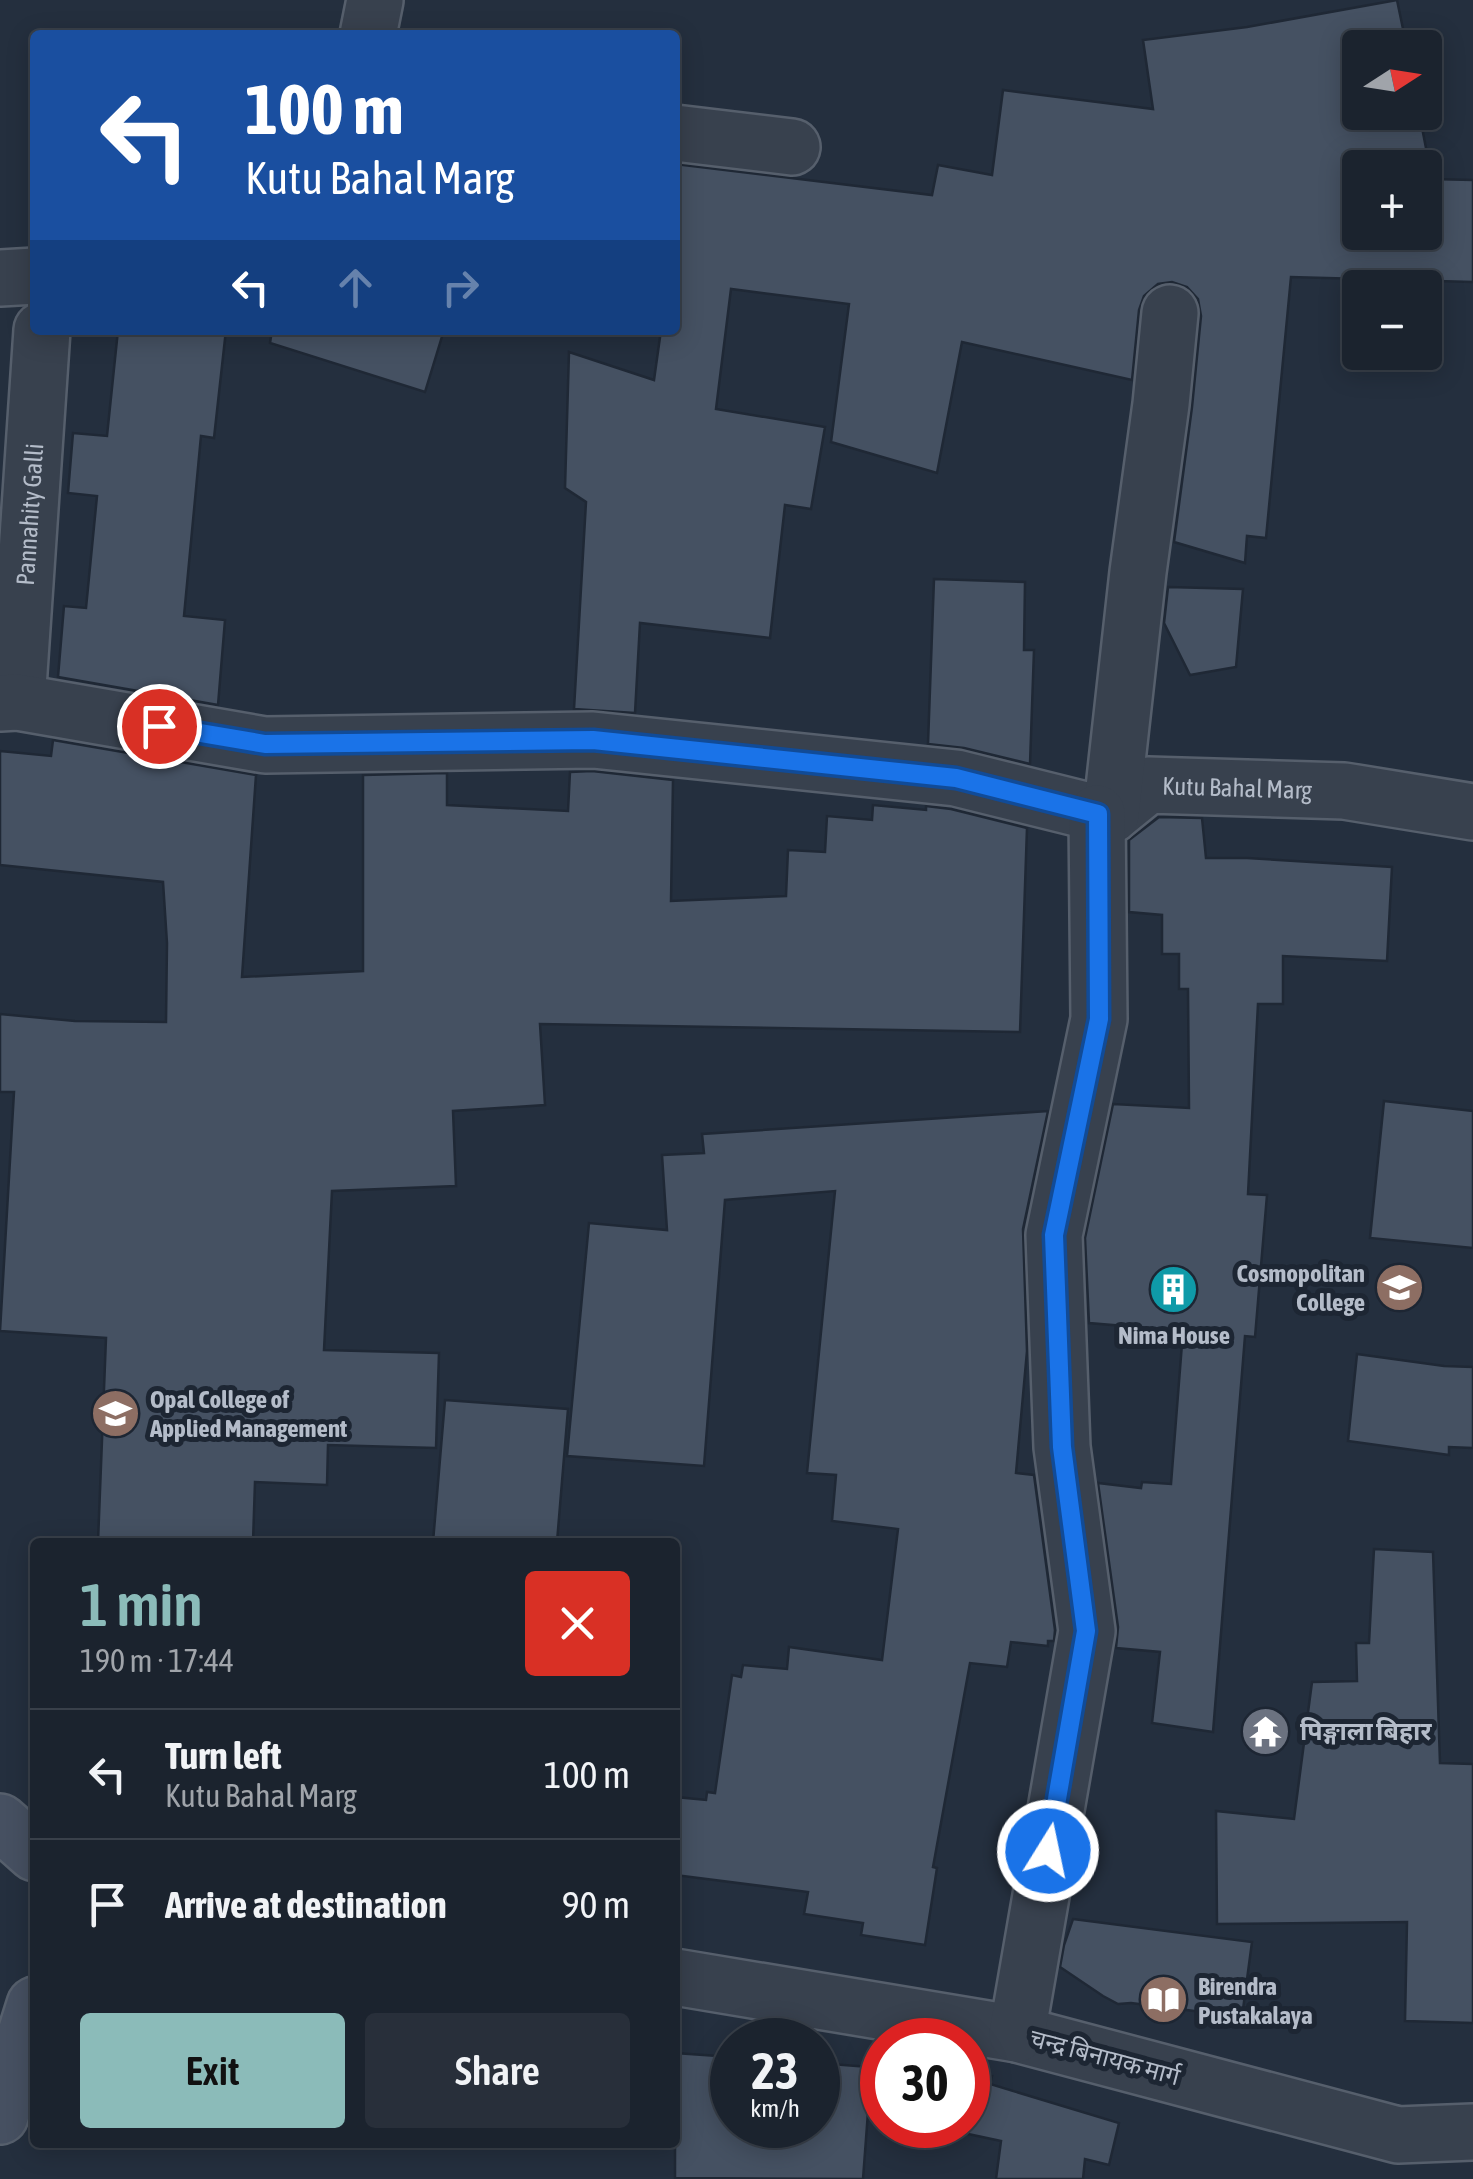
<!DOCTYPE html>
<html lang="en">
<head>
<meta charset="utf-8">
<style>
	body { margin:0; font-family:"Asap Condensed","Noto Sans Devanagari",sans-serif; background:#282f3a; color:#f1f3f6; height:100vh; display:flex; flex-direction:column; font-size:38px; white-space:nowrap }
	* { box-sizing:border-box; margin:0 }
	p { font-size:32px; color:#a0a4aa }
	.icon { flex:none; width:55px; height:55px; fill:none; stroke:currentColor; stroke-width:2; stroke-linecap:round; stroke-linejoin:round }
	.map { position:relative; flex:1; overflow:hidden }
	.sheet { position:absolute; left:30px; top:1538px; width:650px; height:610px; display:flex; flex-direction:column; background:#1b232e; border-radius:10px; box-shadow:0 5px 25px #0003,0 0 0 2px #39404a }
	.sheet>* { flex:none }
	.banner { position:absolute; left:30px; top:30px; width:650px; height:305px; border-radius:10px; box-shadow:0 5px 25px #0003,0 0 0 2px #39404a; background:#1a4fa0; color:#fff; overflow:hidden }
	.needle { width:65px; rotate:78deg }
	.controls { position:absolute; left:1342px; top:30px; display:grid; gap:20px }
	.controls a { display:grid; place-items:center; width:100px; height:100px; border-radius:10px; background:#1b232e; box-shadow:0 5px 25px #0003,0 0 0 2px #39404a; font-size:50px }
	.speed { position:absolute; left:710px; top:2018px; display:flex; gap:20px; font-size:50px; font-weight:700; text-align:center }
	.speed>* { display:grid; place-content:center; width:130px; height:130px; border-radius:50%; background:#1b232e; box-shadow:0 5px 25px #0003,0 0 0 2px #39404a; line-height:1 }
	.speed small { font-size:25px; font-weight:400 }
	.speed .limit { border:15px solid #d22; background:#fff; color:#111 }
	.pin { position:absolute; display:grid; place-items:center; width:85px; height:85px; color:#fff; margin:-42px; border:5px solid #fff; border-radius:50%; box-shadow:0 2px 10px #0007 }
	.me { position:absolute; width:110px; margin:-55px; rotate:10deg; stroke-linejoin:round; filter:drop-shadow(0 0 8px #0008) }
	.turn { display:flex; align-items:center; gap:35px; height:210px; padding:0 50px; font-size:45px }
	.turn .icon { width:130px; height:130px; stroke-width:2.5 }
	.turn b { display:block; font-size:70px; line-height:85px }
	.lanes { display:flex; align-items:center; height:95px; padding:0 50px; background:#0003; justify-content:center; gap:50px; direction:ltr }
	.lanes .off { opacity:.35 }
	.round { display:grid; place-items:center; flex:none; width:105px; height:105px; border-radius:10px; background:#282f3a }
	.headline { display:flex; align-items:center; justify-content:space-between; height:170px; padding:0 50px }
	h1 { font-size:60px; font-weight:600; line-height:75px; color:#8bbbb9 }
	.button { display:flex; gap:20px; margin-top:auto; padding:20px 50px }
	.button a { flex:1; height:115px; border-radius:10px; background:#8bbbb9; color:#111; font-size:40px; font-weight:600; line-height:115px; text-align:center }
	.button a+a { background:#282f3a; color:#f1f3f6 }
	ul { padding:0; list-style:none }
	li { display:flex; align-items:center; gap:30px; height:130px; padding:0 50px; border-top:2px solid #39404a }
	li div { flex:1 }
	li b { display:block; font-size:38px }
	li em { font-style:normal }
	.map>svg:first-child { display:block }
	.building { fill:#455162; stroke:#1f2835; stroke-width:2.5; fill-rule:evenodd }
	.lines { fill:none; stroke-linecap:round; stroke-linejoin:round }
	.minor-casing { stroke:#565f6c; stroke-width:60 }
	.secondary-casing { stroke:#565f6c; stroke-width:60 }
	.minor { stroke:#38414e; stroke-width:55 }
	.secondary { stroke:#465061; stroke-width:55 }
	.route-casing { stroke:#114b97; stroke-width:25 }
	.route { stroke:#1a73e8; stroke-width:18 }
	.labels { text-anchor:middle; dominant-baseline:central; stroke-width:10; stroke-linejoin:round; paint-order:stroke }
	.street-label { font-size:25px; fill:#b4bcc9; stroke:#1d2633 }
	.poi-label { font-size:25px; font-weight:bold; fill:#b4bcc9; stroke:#1d2633; text-anchor:start }
</style>
</head>
<body>
<div class="map">
<svg width="1473" height="2179" viewBox="0 0 1473 2179">
	<rect width="100%" height="100%" fill="#242f3e"/>
	<g class="building">
		<path d="M1397,0l10,48h-47v64h59l13,67 41,1v102l-182,-5 -25,261 -19,-2 -2,27 -71,-21 18,-135 9,-91 -3,-17 -11,-12 -15,-5 -14,2 -14,12 -5,14 -7,70 -170,-38 -25,131 -106,-31 18,-138 -118,-15 -15,120 109,18 -14,82 -26,-4 -15,133 -130,-15 -5,90 -61,-4 12,-207 -21,-14 4,-136 85,28 7,-50h14v-166l257,31 6,-30 54,10 11,-85 150,19 -10,-69 104,-13zM1360,168h65v64h-65z"/>
		<polygon points="118,330 226,330 214,438 201,436 184,616 225,620 218,705 58,677 64,606 86,608 97,496 68,493 73,433 107,436"/>
		<polygon points="272,330 444,330 425,392 270,343"/>
		<polygon points="934,579 1025,582 1024,650 1034,650 1030,764 964,748 928,744"/>
		<polygon points="1168,587 1243,589 1236,667 1190,675 1164,623"/>
		<polygon points="53,740 256,775 242,977 363,971 363,775 447,773 447,805 568,811 570,772 592,771 673,780 671,901 786,896 788,850 825,852 827,816 872,820 873,805 926,810 926,806 951,809 1027,828 1020,1032 540,1024 545,1105 453,1111 456,1186 332,1191 324,1350 439,1353 436,1448 328,1445 327,1485 255,1482 253,1542 98,1542 106,1338 0,1331 14,1092 0,1092 0,1014 75,1021 166,1022 167,943 163,882 0,865 0,751 51,756"/>
		<polygon points="1159,817 1202,818 1206,858 1247,858 1392,867 1387,961 1283,956 1283,1004 1258,1004 1248,1194 1267,1195 1255,1337 1245,1336 1213,1732 1152,1723 1160,1652 1116,1648 1118,1627 1098,1483 1141,1488 1142,1482 1171,1484 1183,1331 1089,1323 1085,1238 1113,1104 1189,1108 1188,989 1179,989 1179,954 1162,954 1162,915 1129,912 1129,840"/>
		<polygon points="1384,1101 1473,1111 1473,1248 1370,1238"/>
		<polygon points="1048,1111 1023,1229 1027,1351 1016,1473 1034,1475 1055,1630 1054,1641 1048,1641 1048,1646 1011,1642 1007,1667 970,1663 933,1867 937,1868 925,1945 861,1935 863,1923 804,1914 808,1892 675,1875 675,1797 706,1800 707,1792 715,1793 732,1675 741,1677 743,1665 787,1669 789,1647 882,1660 898,1529 832,1521 836,1475 807,1473 835,1191 725,1200 704,1466 567,1456 589,1223 667,1230 662,1155 704,1153 702,1134"/>
		<polygon points="1357,1354 1444,1366 1473,1367 1473,1448 1449,1447 1449,1455 1348,1441"/>
		<polygon points="445,1400 568,1409 557,1542 433,1542"/>
		<polygon points="1374,1549 1433,1552 1440,1763 1473,1764 1473,2023 1405,2021 1407,1922 1217,1924 1216,1811 1294,1819 1312,1682 1357,1681 1356,1643 1369,1643"/>
		<polygon points="1073,1919 1252,1942 1242,2017 1131,2003 1118,2004 1103,1996 1060,1967 1064,1945"/>
		<polygon points="675,2053 732,2057 732,2125 818,2125 818,2063 882,2068 882,2115 868,2112 863,2179 675,2178"/>
		<polygon points="968,2074 992,2076 990,2084 1119,2123 1109,2165 1085,2159 1083,2179 996,2179 1001,2141 926,2125 968,2125"/>
	</g>
	<g class="lines">
		<defs>
			<g id="minor">
				<polyline points="368,35 375,0"/>
				<polyline points="675,133 792,147"/>
				<polyline points="0,278 35,276"/>
				<path id="s1" d="M17,702l25,-372"/>
				<path id="s2" d="M0,703l17,-1 248,43 328,-5 363,38 141,35 14,2 37,-30 196,6 129,21"/>
				<polyline points="1111,815 1138,572 1161,404 1170,313"/>
				<polyline points="675,1977 1017,2034 1398,2135 1473,2132"/>
				<polyline points="1017,2034 1087,1631 1062,1447 1054,1235 1099,1019 1097,813"/>
			</g>
			<g id="secondary">
				<polyline points="0,1822 35,1853"/>
				<polyline points="0,2116 35,2005"/>
			</g>
		</defs>
		<use href="#minor" class="minor-casing"/>
		<use href="#secondary" class="secondary-casing"/>
		<use href="#minor" class="minor"/>
		<use href="#secondary" class="secondary"/>
	</g>
	<g class="lines">
		<defs>
			<polyline id="route" points="159,726 265,744 593,740 956,778 1098,814 1099,1019 1054,1235 1062,1447 1086,1631 1048,1851"/>
		</defs>
		<use href="#route" class="route-casing"/>
		<use href="#route" class="route"/>
	</g>
	<defs>
		<symbol id="university-disc" viewBox="-11 -11 22 22"><circle r="9.5" fill="#8d6e63" stroke="#1d2633"/><path d="M0-5L7-2L0 1L-7-2ZM-4 1L0 2.5L4 1V4Q0 6-4 4Z" fill="#fff"/></symbol>
		<symbol id="building-disc" viewBox="-11 -11 22 22"><circle r="9.5" fill="#0f9aa8" stroke="#1d2633"/><path d="M-4-6H4V6H1V3H-1V6H-4ZM-2.5-4.3h1.7v1.8h-1.7ZM.8-4.3h1.7v1.8H.8ZM-2.5-1h1.7V.8h-1.7ZM.8-1h1.7V.8H.8Z" fill="#fff"/></symbol>
		<symbol id="temple-disc" viewBox="-11 -11 22 22"><circle r="9.5" fill="#6b7280" stroke="#1d2633"/><path d="M0-6L5-2H3V0L6.5 2.5H4V6H1.5V3h-3V6H-4V2.5H-6.5L-3 0V-2H-5Z" fill="#fff"/></symbol>
		<symbol id="library-disc" viewBox="-11 -11 22 22"><circle r="9.5" fill="#8d6e63" stroke="#1d2633"/><path d="M-6-4Q-3-5.5-.7-3.5V5Q-3 3-6 4ZM6-4Q3-5.5 .7-3.5V5Q3 3 6 4Z" fill="#fff"/></symbol>
	</defs>
	<g fill-rule="evenodd">
		<use href="#university-disc" x="1372" y="1260" width="55" height="55"/>
		<use href="#building-disc" x="1146" y="1262" width="55" height="55"/>
		<use href="#university-disc" x="88" y="1386" width="55" height="55"/>
		<use href="#temple-disc" x="1238" y="1704" width="55" height="55"/>
		<use href="#library-disc" x="1136" y="1972" width="55" height="55"/>
	</g>
	<g class="labels">
		<g class="street-label">
			<text stroke="none"><textPath href="#s1" startOffset="188">Pannahity Galli</textPath></text>
			<text stroke="none"><textPath href="#s2" startOffset="1258">Kutu Bahal Marg</textPath></text>
			<text transform="translate(1105 2057) rotate(15)">चन्द्र बिनायक मार्ग</text>
		</g>
		<g class="poi-label">
			<text x="1365" y="1273" text-anchor="end">Cosmopolitan<tspan x="1365" dy="29">College</tspan></text>
			<text x="1174" y="1335" text-anchor="middle">Nima House</text>
			<text x="150" y="1399">Opal College of<tspan x="150" dy="29">Applied Management</tspan></text>
			<text x="1300" y="1731">पिङ्गाला बिहार</text>
			<text x="1198" y="1986">Birendra<tspan x="1198" dy="29">Pustakalaya</tspan></text>
		</g>
	</g>
</svg>
<div class="controls">
<a><svg class="needle" viewBox="-14 -14 28 28"><path d="M0-13l5 13h-10z" fill="#e53935"/><path d="M0 13l5-13h-10z" fill="#a0a4aa"/></svg></a>
<a>+</a>
<a>−</a>
</div>
<div class="speed"><div>23<small>km/h</small></div><div class="limit">30</div></div>
<div class="pin" style="left:159px;top:726px;background:#d93025"><svg class="icon" aria-label="arrive" viewBox="0 0 24 24"><path d="M6 21V4h12l-3 4 3 4H6"/></svg></div>
<svg class="me" style="left:1048px;top:1851px" viewBox="-20 -20 40 40"><circle r="17" fill="#1a73e8" stroke="#fff" stroke-width="3"/><path d="M0-11L8 9 0 5-8 9z" fill="#fff"/></svg>
<div class="banner">
<div class="turn"><svg class="icon" aria-label="left" viewBox="0 0 24 24"><path d="M17 20v-9H6M10 6l-5 5 5 5"/></svg><div><b>100 m</b>Kutu Bahal Marg</div></div>
<div class="lanes"><svg class="icon" aria-label="left" viewBox="0 0 24 24"><path d="M17 20v-9H6M10 6l-5 5 5 5"/></svg><svg class="icon off" aria-label="ahead" viewBox="0 0 24 24"><path d="M12 20V5M6 11l6-6 6 6"/></svg><svg class="icon off" aria-label="right" viewBox="0 0 24 24"><path d="M7 20v-9h11M14 6l5 5-5 5"/></svg></div>
</div>
<section class="sheet">
<div class="headline"><div><h1>1 min</h1><p>190 m · 17:44</p></div><a class="round" style="background:#d93025;color:#fff"><svg class="icon" aria-label="close" viewBox="0 0 24 24"><path d="M6 6l12 12M18 6L6 18"/></svg></a></div>
<ul>
<li><svg class="icon" aria-label="left" viewBox="0 0 24 24"><path d="M17 20v-9H6M10 6l-5 5 5 5"/></svg><div><b>Turn left</b><p>Kutu Bahal Marg</p></div><em>100 m</em></li>
<li><svg class="icon" aria-label="arrive" viewBox="0 0 24 24"><path d="M6 21V4h12l-3 4 3 4H6"/></svg><div><b>Arrive at destination</b></div><em>90 m</em></li>
</ul>
<div class="button"><a>Exit</a><a>Share</a></div>
</section>
</div>
</body>
</html>
